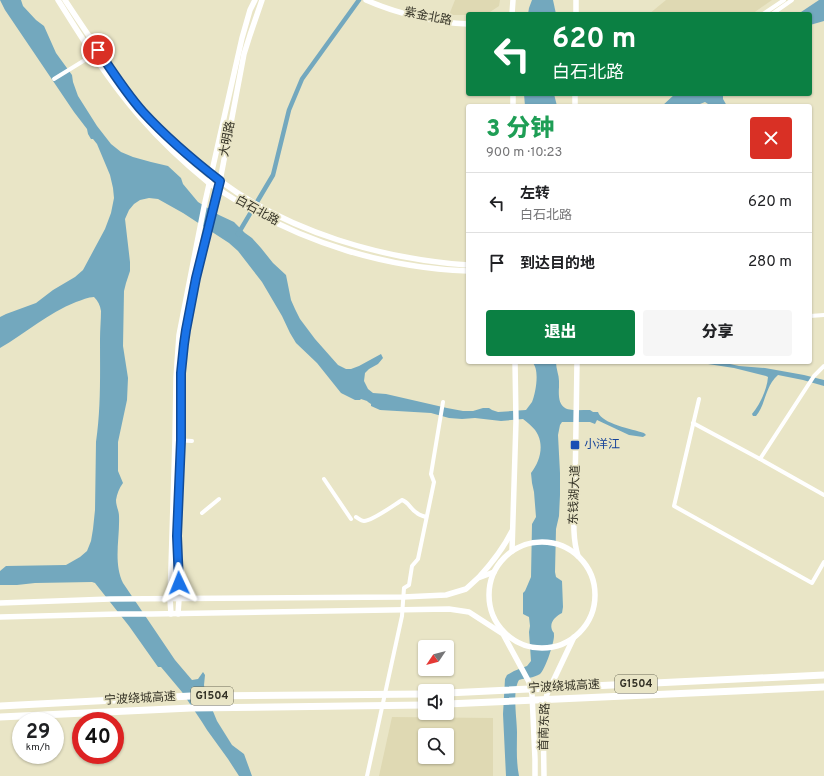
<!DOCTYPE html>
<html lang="zh">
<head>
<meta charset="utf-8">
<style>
	body { margin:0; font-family:Overpass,"Noto Sans SC",sans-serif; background:#f6f6f6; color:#202124; height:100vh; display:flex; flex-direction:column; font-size:15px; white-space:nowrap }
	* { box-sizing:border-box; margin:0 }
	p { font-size:13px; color:#757577 }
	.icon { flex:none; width:22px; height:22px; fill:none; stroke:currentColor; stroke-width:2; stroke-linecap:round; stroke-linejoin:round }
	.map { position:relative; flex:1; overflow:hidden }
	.sheet { position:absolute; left:466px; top:104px; width:346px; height:260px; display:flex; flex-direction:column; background:#fff; border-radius:4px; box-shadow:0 1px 3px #0004 }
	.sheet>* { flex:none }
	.guide { position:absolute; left:466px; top:12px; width:346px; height:84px; border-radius:4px; box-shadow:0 1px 3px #0004; background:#0b8043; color:#fff; overflow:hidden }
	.needle { width:26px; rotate:235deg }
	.tools { position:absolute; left:418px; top:640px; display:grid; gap:8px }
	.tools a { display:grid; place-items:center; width:36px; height:36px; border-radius:4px; background:#fff; box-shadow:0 1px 3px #0004; font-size:20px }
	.speed { position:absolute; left:12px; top:712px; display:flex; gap:8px; font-size:20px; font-weight:700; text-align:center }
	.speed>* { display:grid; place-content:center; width:52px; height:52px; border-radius:50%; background:#fff; box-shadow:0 1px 3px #0004; line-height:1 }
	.speed small { font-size:10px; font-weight:400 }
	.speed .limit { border:6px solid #d22; background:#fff; color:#111 }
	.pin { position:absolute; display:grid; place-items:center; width:34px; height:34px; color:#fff; margin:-17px; border:2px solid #fff; border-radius:50%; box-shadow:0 1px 4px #0007 }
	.me { position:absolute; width:44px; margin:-22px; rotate:358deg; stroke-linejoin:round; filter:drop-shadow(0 0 3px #0008) }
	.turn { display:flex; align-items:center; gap:14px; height:84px; padding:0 20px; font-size:18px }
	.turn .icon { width:52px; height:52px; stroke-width:2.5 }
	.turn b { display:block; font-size:28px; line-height:34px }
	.round { display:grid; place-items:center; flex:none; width:42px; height:42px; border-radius:4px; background:#f6f6f6 }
	.headline { display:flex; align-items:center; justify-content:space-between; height:68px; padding:0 20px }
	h1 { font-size:24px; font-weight:800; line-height:30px; color:#1e9e55 }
	.button { display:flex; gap:8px; margin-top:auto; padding:8px 20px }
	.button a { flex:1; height:46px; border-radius:4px; background:#0b8043; color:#fff; font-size:16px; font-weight:800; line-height:46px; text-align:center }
	.button a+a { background:#f6f6f6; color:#202124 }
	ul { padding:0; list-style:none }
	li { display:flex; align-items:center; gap:12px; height:60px; padding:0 20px; border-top:1px solid #e0e0e0 }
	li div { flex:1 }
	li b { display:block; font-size:15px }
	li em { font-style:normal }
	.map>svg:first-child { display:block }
	.built { fill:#dfd9b3; fill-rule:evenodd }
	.water { fill:#73a8be }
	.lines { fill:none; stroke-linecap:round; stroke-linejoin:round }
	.canal { stroke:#73a8be; stroke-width:4.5 }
	.street { stroke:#fff; stroke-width:4 }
	.secondary { stroke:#fff; stroke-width:5.5 }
	.highway { stroke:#fff; stroke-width:7 }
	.route-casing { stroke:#114b97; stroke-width:10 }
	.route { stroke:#1a73e8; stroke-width:7 }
	.transit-dot { fill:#1a4fb4; stroke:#e9e5c6; stroke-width:1.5 }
	.labels { text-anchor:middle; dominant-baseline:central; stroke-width:3.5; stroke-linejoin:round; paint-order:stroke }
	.shield { fill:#e9e5c6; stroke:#6a6856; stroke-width:1 }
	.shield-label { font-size:11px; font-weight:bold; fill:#343226 }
	.street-label { font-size:12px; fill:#343226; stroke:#e9e5c6 }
	.transit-label { font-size:12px; fill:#164399; stroke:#e9e5c6; text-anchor:start }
</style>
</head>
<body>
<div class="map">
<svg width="824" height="776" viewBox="0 0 824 776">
	<rect width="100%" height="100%" fill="#e9e5c6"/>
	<g class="built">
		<polygon points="455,0 500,0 499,6 487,14 468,14 468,15 449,15"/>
		<polygon points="666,0 772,0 752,14 649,14"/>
		<path d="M392,717l101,1v58h-114zM425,735h22v22h-22z"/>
	</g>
	<g class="water">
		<path d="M0,0h21l2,6 13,14 8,6 12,27 16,22 1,7 5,14 19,30 14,18 10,8 12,5 18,5 17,4 13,12 2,6 15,18 21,13 15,7 11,11 7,5 9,10 12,15 13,12 5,25 4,9 5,10 15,20 23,26 8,4h5l8,-3 22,-12 2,4 -5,6 -9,5 -4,4 -1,8 4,8 5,4 13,1 61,14 16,3h10l10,-3h6l3,2 6,2 28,-2c2,-3 4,-5 6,-8 4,-10 8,-33 0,-40h24c0,7 3,13 3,19 0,2 0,4 0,6 -2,27 11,23 31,23l3,2h5c4,12 34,17 46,21l2,2 -3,2 -14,-2 -32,-15 -2,4 -5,-2h-28l-2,3 -2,10 2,38v22l-1,21 -3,13 -1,43 1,5 6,4 1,26 -1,6c-6,3 -13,9 -10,17 2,4 2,1 2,6 0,7 -9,34 -14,38 -6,4 -15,4 -21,6 -7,11 -2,39 -2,52 0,15 -1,29 2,44h-13l-3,-62 2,-35 2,-4 7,-4 13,-5 4,-5 -2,-29 1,-6 -1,-9 -6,-3v-21l2,-2 6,-14 1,-53 4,-7 -2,-25 -2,-9 -1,-10c8,-10 13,-25 7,-38 -3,-7 -10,-12 -15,-16l-22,2 -26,-3 -13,1 -13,-1 -18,-5 -51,-3 -9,-4v-2l-3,-2 -1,-1 -6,-2 -1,1h-5l-14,-7 -24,-30 -21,-20 -6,-10 -8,-17 -20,-34 -24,-31 -9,-8 -46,-30 -25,-14 -9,-1 -9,2 -6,4 -5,6 -4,9 5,43v9l-4,12 -2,8 -1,55 5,32 -1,22 -9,42v29l5,12c-4,5 -6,11 -7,17 0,6 3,11 3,16 1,22 -6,46 4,67l52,77 17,20 6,-1 5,-7 2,3 -1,10 1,7 12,29 15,24 12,9 8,22h-13l-11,-17 -21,-29 -5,-8 -20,-30 -21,-25h-3l-29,-41 -34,-43 -3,-1 -57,1 -18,2h-17v-14l6,-5 60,-1 14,-8 7,-6 4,-10 2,-12 2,-19 1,-68c5,-34 4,-69 4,-103 0,-10 1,-19 1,-28 -1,-6 -3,-10 -7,-14 -6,0 -12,3 -18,5 -28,11 -50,31 -76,46v-31l6,-3 30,-11 17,-13 22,-13 8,-7 22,-41 6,-16 3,-15 -1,-10 -3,-13 -13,-31 -4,-5h-2l-3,-5 -1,-5 -13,-17 -69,-102z"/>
		<polygon points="532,0 553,0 556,14 528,14 529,8"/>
		<polygon points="819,0 824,0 824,21 810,25 810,14 798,14"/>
		<polygon points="524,94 554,94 557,106 525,106"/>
		<polygon points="675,94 723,94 723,99 727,106 711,106 705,102 695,106 662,106"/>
		<path d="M695,362h26l18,4 26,2 39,7 20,5v6l-21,-6 -25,-5c-13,11 -12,29 -22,41h-3l-1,-2c8,-10 15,-24 16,-37l-2,-1 -32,-8z"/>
	</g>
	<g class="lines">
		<polyline class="canal" points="238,234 273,175 289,110 302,79 359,0"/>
		<g class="street">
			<polyline points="763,14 784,0"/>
			<polyline points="772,14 792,0"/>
			<polyline points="54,79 93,55"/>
			<polyline points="810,316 824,315"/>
			<polyline points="699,399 674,506 812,583 824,562"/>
			<polyline points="693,423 760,459 824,495"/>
			<polyline points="175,440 192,441"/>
			<polyline points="760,459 814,376 824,366"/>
			<polyline points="324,479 351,519"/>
			<polyline points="202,513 219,499"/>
			<path d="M356,517c2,1 5,4 8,4 8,0 30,-16 38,-21 7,2 8,9 15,13 2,2 6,3 9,4"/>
			<polyline points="367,776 402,616 404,588 409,585 412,566 418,559 434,482 431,474 443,402"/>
		</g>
		<g class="secondary">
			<path d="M58,0c25,40 50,80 81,116 21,24 45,47 70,67 9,6 18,12 28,18 68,43 151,67 231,70"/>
			<path d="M65,0c13,20 26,39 39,58 12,19 24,37 39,54 23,24 49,48 76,68 70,52 163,79 249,85"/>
			<path d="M366,0c29,13 70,23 102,24"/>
			<polyline points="512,14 513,0"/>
			<polyline points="576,14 576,0"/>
			<polyline points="513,94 513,106"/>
			<polyline points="575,106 575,94"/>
			<path d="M577,362c-1,42 -1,85 -2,127 0,23 -4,44 3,67"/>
			<circle cx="542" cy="595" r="53"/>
			<polyline points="512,551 516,421 515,362"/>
			<path d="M479,577c13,-14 24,-28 33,-46"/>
			<polyline points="0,603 110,599 403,597 446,595 466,589 478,578 494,572"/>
			<polyline points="171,614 170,599 175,440 176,378 179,335 205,202 242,38 250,10 255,0"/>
			<polyline points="178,614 179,599 177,536 181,440 181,373 186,330 196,278 220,181 244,54 250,35 262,0"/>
			<polyline points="0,617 119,614 151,614 449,609 469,612 503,634 529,682 532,694 535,759 535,776"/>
			<polyline points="544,776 543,714 547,694 574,637"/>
		</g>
		<g class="highway">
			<polyline points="447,693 824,675"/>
			<polyline points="447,704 824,687"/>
			<polyline points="0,706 191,696 425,694"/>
			<polyline points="0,717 191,708 425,705"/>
		</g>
	</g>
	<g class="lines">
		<defs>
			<path id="route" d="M98,50c14,21 28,43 45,62 23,25 50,48 77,69l-24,97 -10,52 -2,14 -3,29v67l-4,96 2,47"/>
		</defs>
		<use href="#route" class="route-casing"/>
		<use href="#route" class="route"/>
	</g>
	<rect class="transit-dot" x="570" y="440" width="10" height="10" rx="2"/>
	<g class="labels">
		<g class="shield">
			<rect x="615" y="675" width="42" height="18" rx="3"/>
			<rect x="191" y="687" width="42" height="18" rx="3"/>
		</g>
		<g class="shield-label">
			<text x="636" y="684">G1504</text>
			<text x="212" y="696">G1504</text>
		</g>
		<g class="street-label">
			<text transform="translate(428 17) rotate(11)">紫金北路</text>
			<text transform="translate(228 139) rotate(-79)">大明路</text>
			<text transform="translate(257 211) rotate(29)">白石北路</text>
			<text transform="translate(575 495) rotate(-88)">东钱湖大道</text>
			<text transform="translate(564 687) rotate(-3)">宁波绕城高速</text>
			<text transform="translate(140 699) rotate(-3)">宁波绕城高速</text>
			<text transform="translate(545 727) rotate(-88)">首南东路</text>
		</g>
		<g class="transit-label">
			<text x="584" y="445">小洋江</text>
		</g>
	</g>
</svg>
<div class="tools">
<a><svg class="needle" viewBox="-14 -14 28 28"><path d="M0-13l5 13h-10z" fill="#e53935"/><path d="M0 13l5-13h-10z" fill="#757577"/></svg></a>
<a><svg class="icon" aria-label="sound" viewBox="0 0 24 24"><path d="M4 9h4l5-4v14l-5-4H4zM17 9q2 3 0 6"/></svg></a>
<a><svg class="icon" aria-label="search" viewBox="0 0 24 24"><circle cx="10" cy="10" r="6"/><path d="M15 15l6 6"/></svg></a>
</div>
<div class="speed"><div>29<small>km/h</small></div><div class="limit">40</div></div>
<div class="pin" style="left:98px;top:50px;background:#d93025"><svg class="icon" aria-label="arrive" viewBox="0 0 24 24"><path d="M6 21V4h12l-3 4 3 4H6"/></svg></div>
<svg class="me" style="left:179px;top:583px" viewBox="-20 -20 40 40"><path d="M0-17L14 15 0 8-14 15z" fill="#1a73e8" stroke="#fff" stroke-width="4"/></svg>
<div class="guide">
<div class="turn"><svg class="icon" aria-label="left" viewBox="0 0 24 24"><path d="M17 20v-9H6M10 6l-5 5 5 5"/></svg><div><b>620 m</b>白石北路</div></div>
</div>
<section class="sheet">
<div class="headline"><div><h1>3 分钟</h1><p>900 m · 10:23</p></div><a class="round" style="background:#d93025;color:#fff"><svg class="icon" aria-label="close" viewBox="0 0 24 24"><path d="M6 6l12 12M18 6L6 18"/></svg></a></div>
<ul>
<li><svg class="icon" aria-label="left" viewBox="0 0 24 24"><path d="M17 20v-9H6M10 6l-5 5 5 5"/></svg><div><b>左转</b><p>白石北路</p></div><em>620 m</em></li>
<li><svg class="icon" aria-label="arrive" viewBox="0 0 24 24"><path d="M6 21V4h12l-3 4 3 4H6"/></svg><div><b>到达目的地</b></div><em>280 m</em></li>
</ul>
<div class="button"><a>退出</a><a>分享</a></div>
</section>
</div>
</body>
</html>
